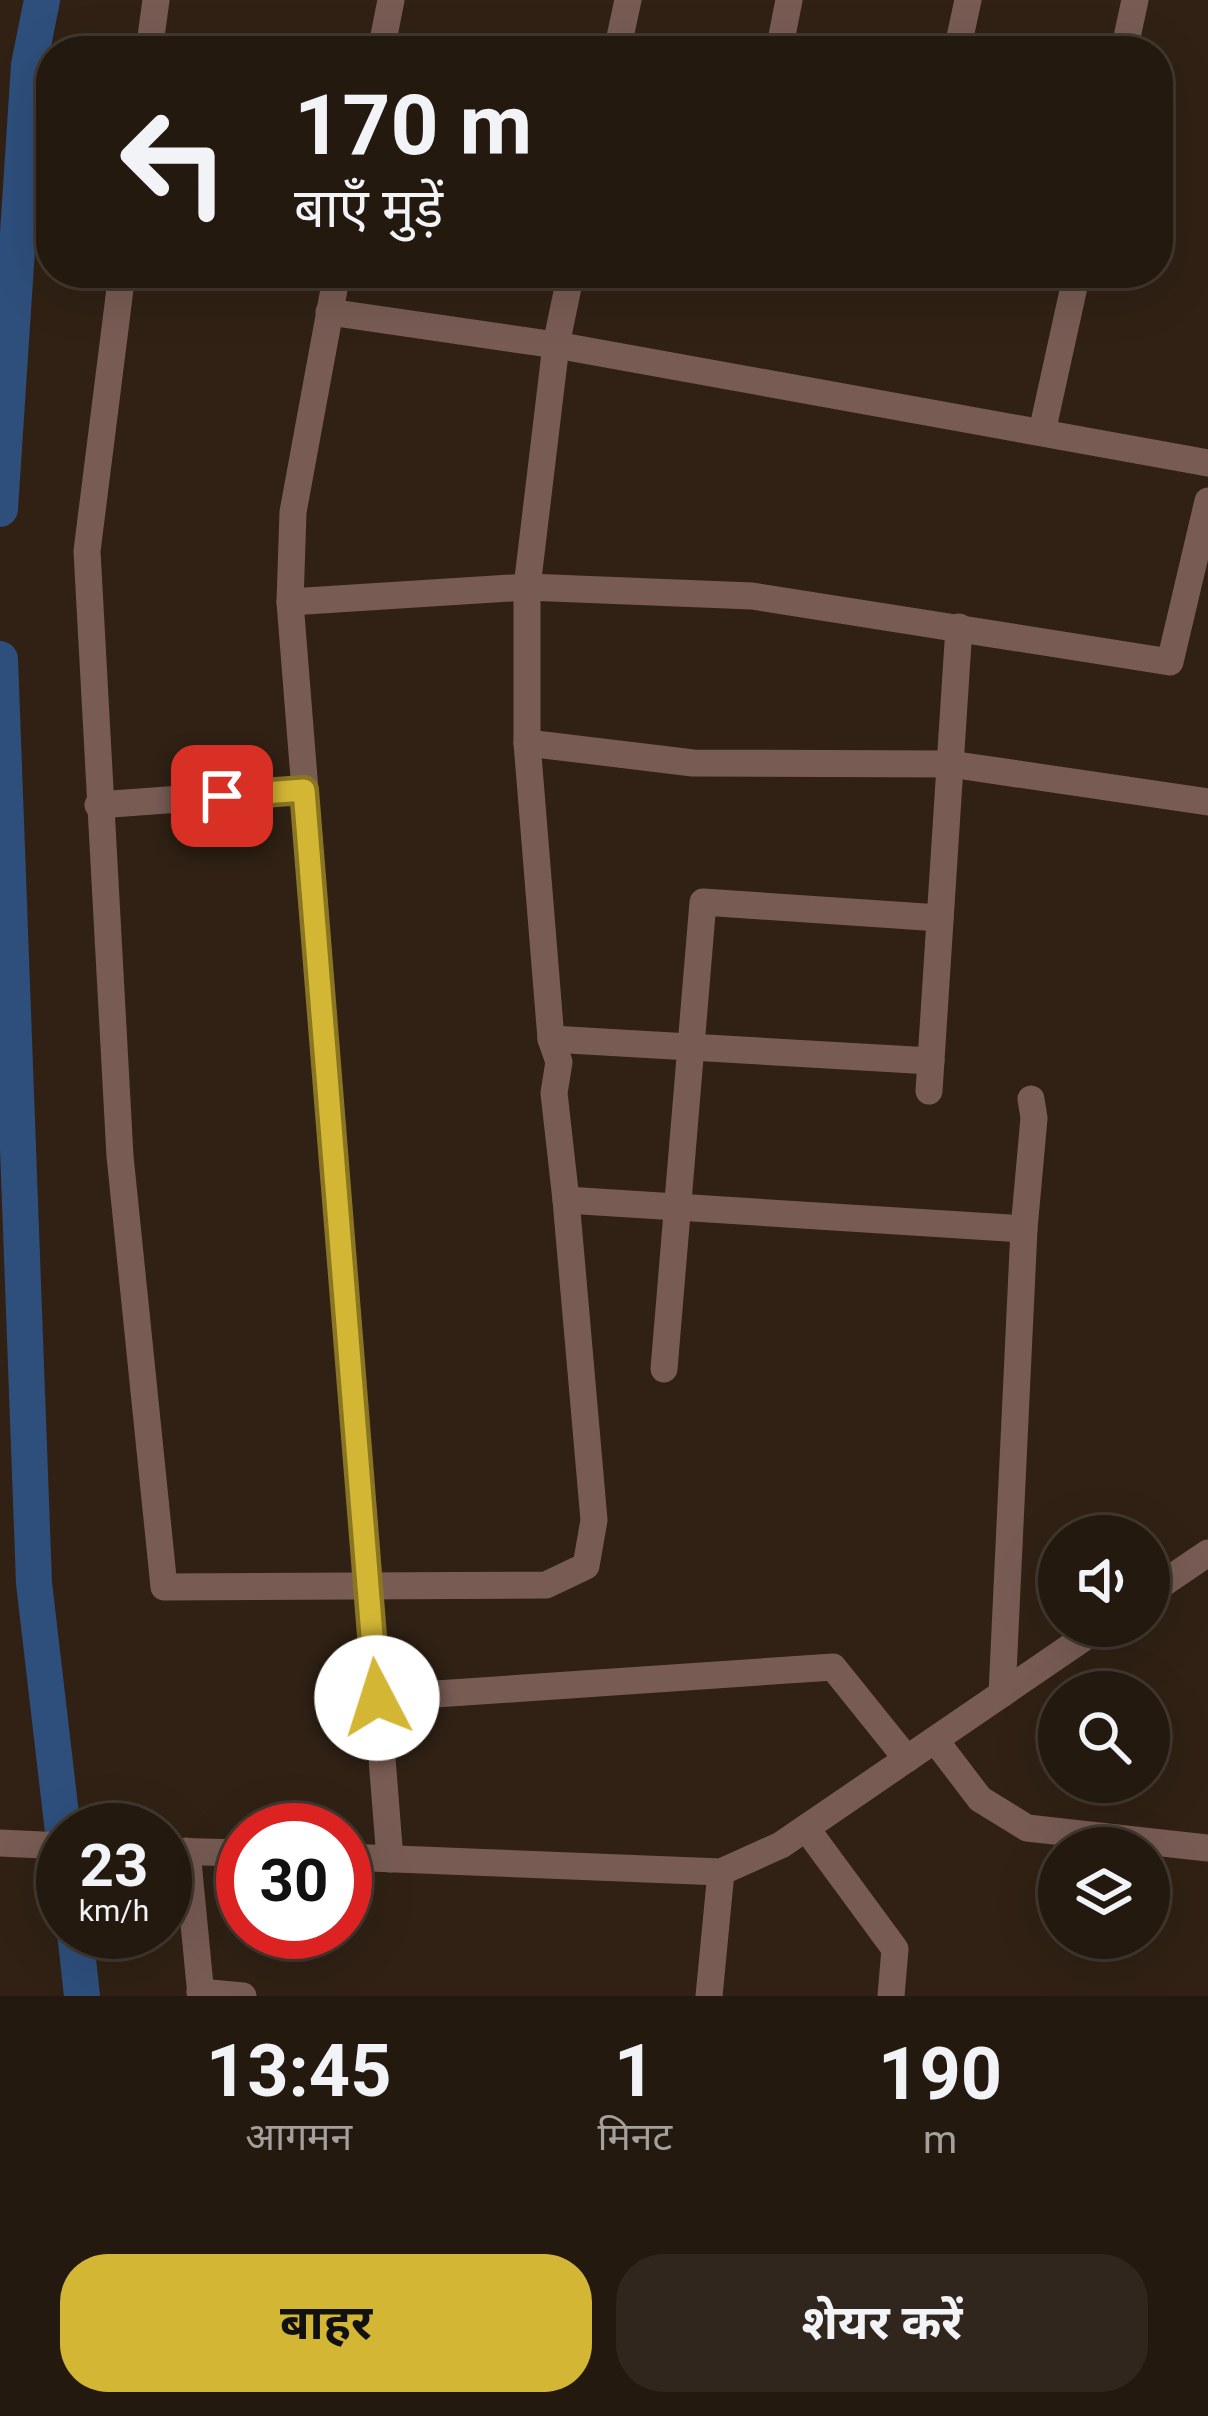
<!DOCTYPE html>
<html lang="hi">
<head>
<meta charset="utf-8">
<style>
	body { margin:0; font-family:Roboto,"Noto Sans Devanagari",sans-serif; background:#30261d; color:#f1f3f6; height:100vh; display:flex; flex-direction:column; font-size:45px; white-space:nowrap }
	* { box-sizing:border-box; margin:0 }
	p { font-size:39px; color:#a3a09e }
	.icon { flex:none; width:66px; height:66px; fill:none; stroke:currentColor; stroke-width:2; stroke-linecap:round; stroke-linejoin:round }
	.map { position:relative; height:1996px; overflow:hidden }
	.details { display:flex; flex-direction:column; background:#24190f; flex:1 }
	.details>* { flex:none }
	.guide { position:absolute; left:36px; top:36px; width:1137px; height:252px; border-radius:48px; box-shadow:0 12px 48px #0002,0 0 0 3px #41382f; background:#24190f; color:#f1f3f6; overflow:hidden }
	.fabs { position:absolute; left:1038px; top:1515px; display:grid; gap:24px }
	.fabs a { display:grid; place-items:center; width:132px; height:132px; border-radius:50%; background:#24190f; box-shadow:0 12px 48px #0002,0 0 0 3px #41382f; font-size:60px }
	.speed { position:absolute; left:36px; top:1803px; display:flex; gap:24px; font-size:60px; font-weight:700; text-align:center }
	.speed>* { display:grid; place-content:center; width:156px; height:156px; border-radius:50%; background:#24190f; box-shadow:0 12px 48px #0002,0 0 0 3px #41382f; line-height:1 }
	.speed small { font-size:30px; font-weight:400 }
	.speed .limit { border:18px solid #d22; background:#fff; color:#111 }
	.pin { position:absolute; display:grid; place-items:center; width:102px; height:102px; color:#fff; margin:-51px; border-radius:24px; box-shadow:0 6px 18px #0006 }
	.me { position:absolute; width:132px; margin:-66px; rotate:355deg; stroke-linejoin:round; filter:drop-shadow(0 0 9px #0008) }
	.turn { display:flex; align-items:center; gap:42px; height:252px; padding:0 60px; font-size:54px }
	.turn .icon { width:156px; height:156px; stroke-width:2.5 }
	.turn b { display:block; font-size:84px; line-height:102px }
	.eta { display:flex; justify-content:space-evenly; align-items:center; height:204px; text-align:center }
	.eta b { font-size:72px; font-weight:700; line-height:84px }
	.button { display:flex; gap:24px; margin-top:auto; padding:24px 60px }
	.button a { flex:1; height:138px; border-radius:48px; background:#d4b635; color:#111; font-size:48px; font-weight:700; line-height:138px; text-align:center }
	.button a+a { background:#30261d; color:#f1f3f6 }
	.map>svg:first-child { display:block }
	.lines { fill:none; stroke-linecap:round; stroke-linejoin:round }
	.canal { stroke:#2e4f7c; stroke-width:36 }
	.minor { stroke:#785c54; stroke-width:27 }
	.route-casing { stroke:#8a7622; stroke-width:30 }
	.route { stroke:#d4b635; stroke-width:21 }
</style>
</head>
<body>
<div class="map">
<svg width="1208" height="1996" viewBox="0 0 1208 1996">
	<rect width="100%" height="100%" fill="#302114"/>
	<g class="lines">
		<g class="canal">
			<polyline points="0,509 29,65 42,0"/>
			<polyline points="0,659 34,1583 63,1832"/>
			<polyline points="75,1932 82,1996"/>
		</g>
		<g class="minor">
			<polyline points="149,51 156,0"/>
			<polyline points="381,51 391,0"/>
			<polyline points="617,51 628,0"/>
			<polyline points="779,51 789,0"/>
			<polyline points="957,51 968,0"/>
			<polyline points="1124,51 1135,0"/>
			<polyline points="122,273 87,551 120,1156 164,1587 546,1585 586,1566 594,1520 566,1200"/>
			<polyline points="337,273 293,512 290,602 390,1859"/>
			<polyline points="571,273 556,345 527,587 527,743 551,1039 559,1062 554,1093 566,1200 1024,1229"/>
			<polyline points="329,312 556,345 1208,463"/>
			<polyline points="1042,432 1077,273"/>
			<polyline points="290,602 527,587 752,596 1170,662 1208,501"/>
			<polyline points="527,743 693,763 950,764 1208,802"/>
			<polyline points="98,805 304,790"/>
			<polyline points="551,1039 931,1061"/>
			<polyline points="929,1091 959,627"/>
			<polyline points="664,1369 703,902 940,918"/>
			<polyline points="1149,1593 1208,1553"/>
			<polyline points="1002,1694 1024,1229 1034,1118 1031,1099"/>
			<polyline points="377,1698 833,1667 907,1759"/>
			<polyline points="935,1740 980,1799 1027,1828 1208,1848"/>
			<polyline points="806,1828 895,1949 891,1996"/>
			<polyline points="0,1843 63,1846"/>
			<polyline points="165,1851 243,1853"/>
			<polyline points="187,1851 201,1996"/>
			<polyline points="345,1857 721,1872 781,1845 1101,1626"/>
			<polyline points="200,1992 243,1996"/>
			<polyline points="709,1996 721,1872"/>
		</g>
	</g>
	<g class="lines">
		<defs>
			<polyline id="route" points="222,796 304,790 377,1698"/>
		</defs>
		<use href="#route" class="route-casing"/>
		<use href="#route" class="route"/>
	</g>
</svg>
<div class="fabs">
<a><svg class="icon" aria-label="sound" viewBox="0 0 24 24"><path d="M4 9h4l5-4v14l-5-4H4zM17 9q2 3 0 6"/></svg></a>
<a><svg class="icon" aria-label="search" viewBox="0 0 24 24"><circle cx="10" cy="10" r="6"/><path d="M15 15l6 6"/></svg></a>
<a><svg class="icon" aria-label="layers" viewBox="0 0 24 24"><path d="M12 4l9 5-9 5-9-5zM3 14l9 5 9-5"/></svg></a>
</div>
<div class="speed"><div>23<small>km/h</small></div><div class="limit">30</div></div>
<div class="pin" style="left:222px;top:796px;background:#d93025"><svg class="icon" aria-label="arrive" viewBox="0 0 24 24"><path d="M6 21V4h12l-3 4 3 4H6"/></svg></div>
<svg class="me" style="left:377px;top:1698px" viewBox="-20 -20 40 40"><circle r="19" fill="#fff"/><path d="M0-13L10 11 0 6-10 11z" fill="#d4b635"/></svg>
<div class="guide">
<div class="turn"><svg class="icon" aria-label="left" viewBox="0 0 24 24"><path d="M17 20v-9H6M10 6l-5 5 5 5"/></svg><div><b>170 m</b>बाएँ मुड़ें</div></div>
</div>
</div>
<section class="details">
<div class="eta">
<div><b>13:45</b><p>आगमन</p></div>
<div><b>1</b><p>मिनट</p></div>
<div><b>190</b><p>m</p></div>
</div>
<div class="button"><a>बाहर</a><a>शेयर करें</a></div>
</section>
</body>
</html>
